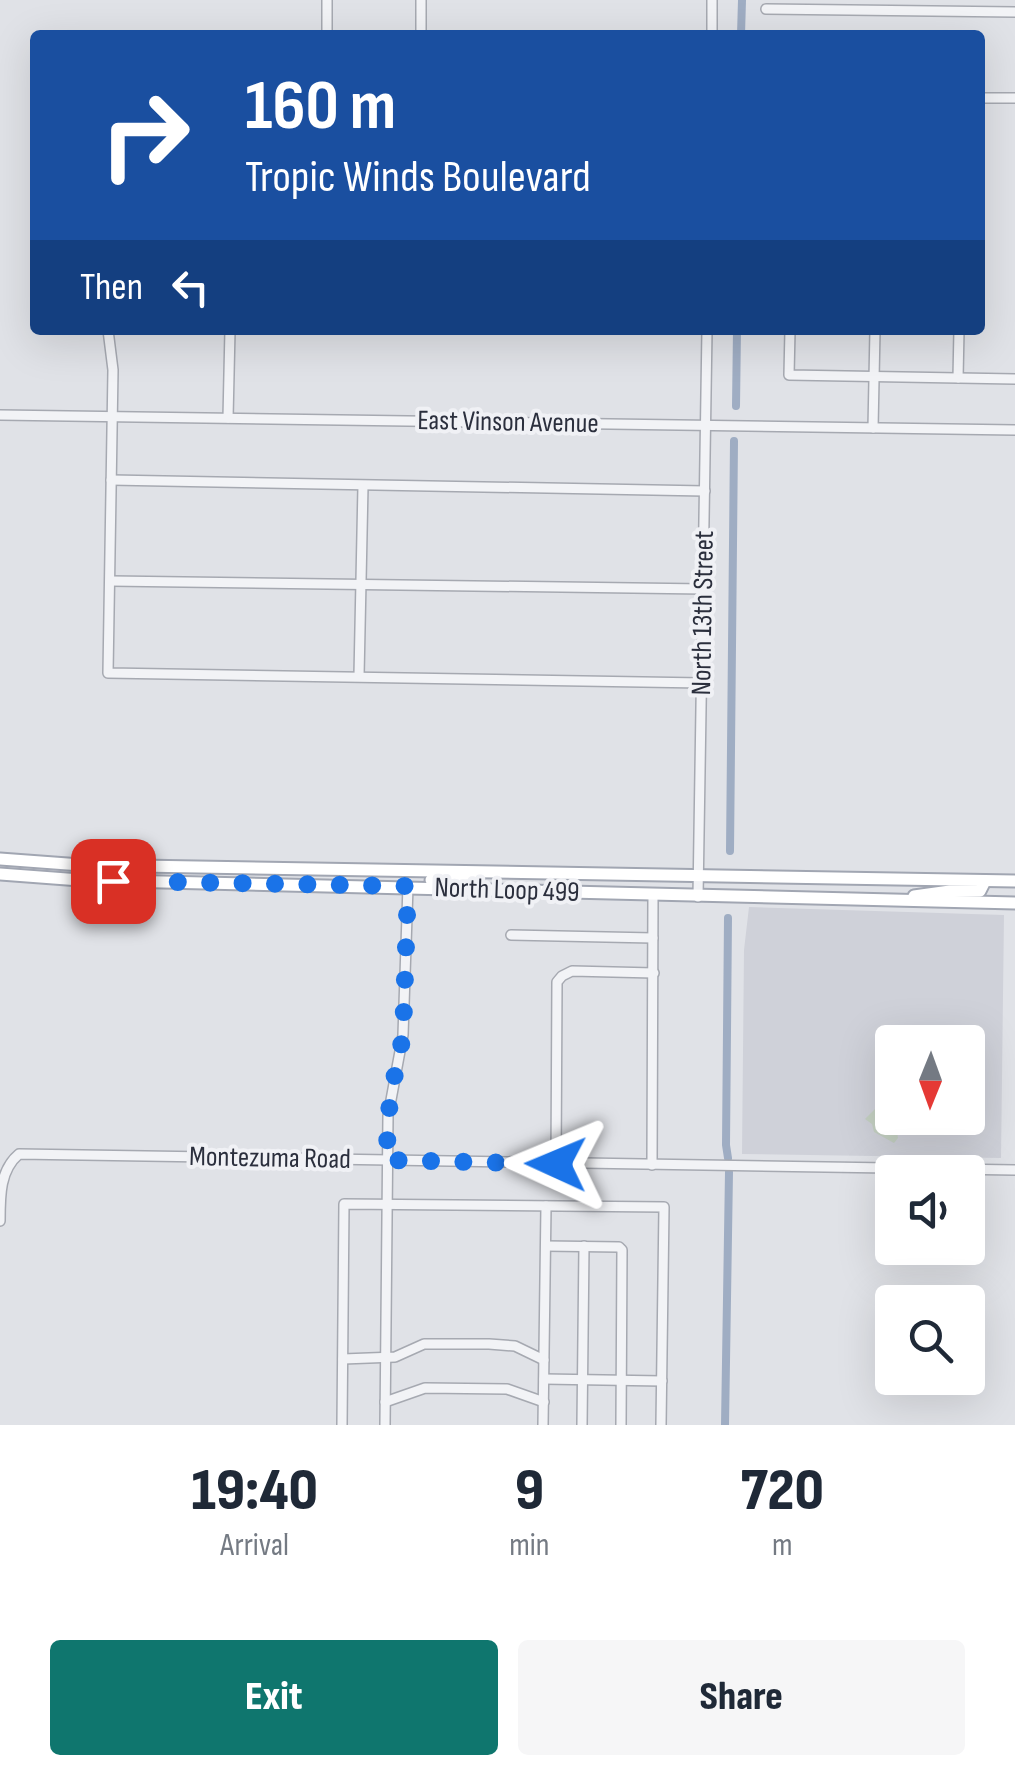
<!DOCTYPE html>
<html lang="en">
<head>
<meta charset="utf-8">
<style>
	body { margin:0; font-family:"Sofia Sans Condensed",sans-serif; background:#f6f6f7; color:#1f2937; height:100vh; display:flex; flex-direction:column; font-size:38px; white-space:nowrap }
	* { box-sizing:border-box; margin:0 }
	p { font-size:32px; color:#747a83 }
	.icon { flex:none; width:55px; height:55px; fill:none; stroke:currentColor; stroke-width:2; stroke-linecap:round; stroke-linejoin:round }
	.map { position:relative; height:1425px; overflow:hidden }
	.sheet { display:flex; flex-direction:column; background:#fff; flex:1 }
	.sheet>* { flex:none }
	.guide { position:absolute; left:30px; top:30px; width:955px; height:305px; border-radius:10px; box-shadow:0 10px 40px #0002; background:#1a4fa0; color:#fff; overflow:hidden }
	.needle { width:65px; rotate:181deg }
	.fabs { position:absolute; left:875px; top:1025px; display:grid; gap:20px }
	.fabs a { display:grid; place-items:center; width:110px; height:110px; border-radius:10px; background:#fff; box-shadow:0 10px 40px #0002; font-size:50px }
	.pin { position:absolute; display:grid; place-items:center; width:85px; height:85px; color:#fff; margin:-42px; border-radius:20px; box-shadow:0 5px 15px #0006 }
	.me { position:absolute; width:110px; margin:-55px; rotate:271deg; stroke-linejoin:round; filter:drop-shadow(0 0 8px #0008) }
	.turn { display:flex; align-items:center; gap:35px; height:210px; padding:0 50px; font-size:45px }
	.turn .icon { width:130px; height:130px; stroke-width:2.5 }
	.turn b { display:block; font-size:70px; line-height:85px }
	.then { display:flex; align-items:center; height:95px; padding:0 50px; background:#0003; gap:20px; font-size:38px }
	.eta { display:flex; justify-content:space-evenly; align-items:center; height:170px; text-align:center }
	.eta b { font-size:60px; font-weight:800; line-height:70px }
	.button { display:flex; gap:20px; margin-top:auto; padding:20px 50px }
	.button a { flex:1; height:115px; border-radius:10px; background:#0f766e; color:#fff; font-size:40px; font-weight:800; line-height:115px; text-align:center }
	.button a+a { background:#f6f6f7; color:#1f2937 }
	.map>svg:first-child { display:block }
	.built { fill:#cfd1d9; fill-rule:evenodd }
	.green { fill:#c4d0c2 }
	.lines { fill:none; stroke-linecap:round; stroke-linejoin:round }
	.canal { stroke:#9fadc3; stroke-width:8 }
	.minor-casing { stroke:#a6a9b1; stroke-width:12 }
	.major-casing { stroke:#a1a6b2; stroke-width:15 }
	.minor { stroke:#f2f3f6; stroke-width:9 }
	.major { stroke:#fff; stroke-width:11 }
	.route { stroke:#1a73e8; stroke-width:18; stroke-dasharray:0 32.4 }
	.labels { text-anchor:middle; dominant-baseline:central; stroke-width:8; stroke-linejoin:round; paint-order:stroke }
	.street-label { font-size:28px; fill:#2b2f3d; stroke:#f0f1f5 }
</style>
</head>
<body>
<div class="map">
<svg width="1015" height="1425" viewBox="0 0 1015 1425">
	<rect width="100%" height="100%" fill="#e0e2e7"/>
	<path class="built" d="M749,907l255,8 -3,243 -259,-4 2,-204zM892,1042h76v76h-76z"/>
	<polygon class="green" points="889,1095 892,1097 892,1117 888,1126 891,1128 897,1118 913,1118 903,1134 897,1132 898,1138 894,1143 874,1132 872,1124 865,1119"/>
	<g class="lines">
		<g class="canal">
			<polyline points="741,35 742,0"/>
			<polyline points="736,406 737,330"/>
			<polyline points="730,851 734,441"/>
			<polyline points="728,918 726,1145 728,1158"/>
			<polyline points="725,1425 729,1172"/>
		</g>
		<defs>
			<g id="minor">
				<polyline points="766,9 1015,12"/>
				<polyline points="327,35 327,0"/>
				<polyline points="421,35 421,0"/>
				<polyline points="712,35 712,0"/>
				<polyline points="980,98 1015,98"/>
				<polyline points="108,330 113,370 108,673 702,683"/>
				<polyline points="790,330 789,375 1015,379"/>
				<polyline points="958,378 959,330"/>
				<polyline points="0,415 1015,430"/>
				<polyline points="228,418 230,330"/>
				<polyline points="873,428 875,330"/>
				<polyline points="111,480 705,491"/>
				<polyline points="111,581 704,589"/>
				<polyline points="359,676 363,486"/>
				<polyline points="698,897 707,330"/>
				<polyline points="511,935 653,938"/>
				<polyline points="556,1164 557,982 562,976 572,971 654,973"/>
				<polyline points="652,1165 653,896"/>
				<path d="M0,1221c0,-26 0,-51 19,-67l996,16"/>
				<polyline points="546,1246 619,1247 622,1250 621,1425"/>
				<polyline points="343,1359 395,1357 424,1344 489,1344 515,1346 544,1360"/>
				<polyline points="544,1379 662,1381"/>
				<polyline points="385,1402 425,1388 507,1389 544,1402"/>
				<polyline points="342,1425 344,1204 664,1207 661,1425"/>
				<polyline points="385,1425 388,1116 403,1035 408,886"/>
				<polyline points="543,1425 546,1206"/>
				<polyline points="582,1425 584,1246"/>
			</g>
			<g id="major">
				<polyline points="0,859 81,865 1015,881"/>
				<polyline points="0,874 80,880 1015,903"/>
				<polyline points="431,880 478,879"/>
				<polyline points="914,896 950,891 980,891 985,881"/>
			</g>
		</defs>
		<use href="#minor" class="minor-casing"/>
		<use href="#major" class="major-casing"/>
		<use href="#minor" class="minor"/>
		<use href="#major" class="major"/>
	</g>
	<g class="lines">
		<polyline class="route" points="113,881 408,886 403,1036 390,1098 386,1160 556,1164"/>
	</g>
	<g class="labels">
		<g class="street-label">
			<text transform="translate(508 422) rotate(1)">East Vinson Avenue</text>
			<text transform="translate(703 613) rotate(-89)">North 13th Street</text>
			<text transform="translate(507 890) rotate(2)">North Loop 499</text>
			<text transform="translate(270 1158) rotate(1)">Montezuma Road</text>
		</g>
	</g>
</svg>
<div class="fabs">
<a><svg class="needle" viewBox="-14 -14 28 28"><path d="M0-13l5 13h-10z" fill="#e53935"/><path d="M0 13l5-13h-10z" fill="#747a83"/></svg></a>
<a><svg class="icon" aria-label="sound" viewBox="0 0 24 24"><path d="M4 9h4l5-4v14l-5-4H4zM17 9q2 3 0 6"/></svg></a>
<a><svg class="icon" aria-label="search" viewBox="0 0 24 24"><circle cx="10" cy="10" r="6"/><path d="M15 15l6 6"/></svg></a>
</div>
<div class="pin" style="left:113px;top:881px;background:#d93025"><svg class="icon" aria-label="arrive" viewBox="0 0 24 24"><path d="M6 21V4h12l-3 4 3 4H6"/></svg></div>
<svg class="me" style="left:556px;top:1164px" viewBox="-20 -20 40 40"><path d="M0-17L14 15 0 8-14 15z" fill="#1a73e8" stroke="#fff" stroke-width="4"/></svg>
<div class="guide">
<div class="turn"><svg class="icon" aria-label="right" viewBox="0 0 24 24"><path d="M7 20v-9h11M14 6l5 5-5 5"/></svg><div><b>160 m</b>Tropic Winds Boulevard</div></div>
<div class="then">Then<svg class="icon" aria-label="left" viewBox="0 0 24 24"><path d="M17 20v-9H6M10 6l-5 5 5 5"/></svg></div>
</div>
</div>
<section class="sheet">
<div class="eta">
<div><b>19:40</b><p>Arrival</p></div>
<div><b>9</b><p>min</p></div>
<div><b>720</b><p>m</p></div>
</div>
<div class="button"><a>Exit</a><a>Share</a></div>
</section>
</body>
</html>
